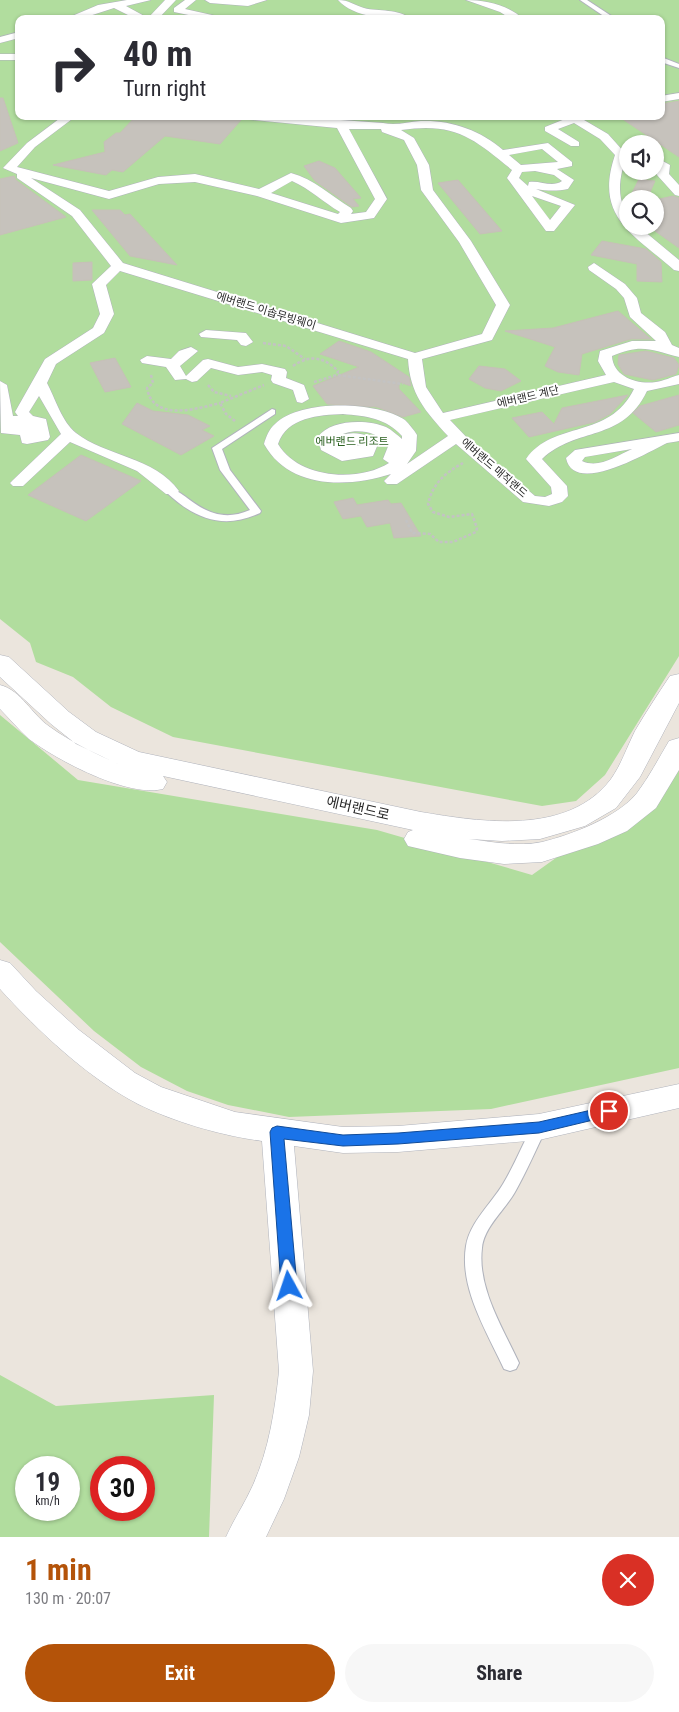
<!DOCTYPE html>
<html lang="en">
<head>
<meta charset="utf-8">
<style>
	body { margin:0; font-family:"Roboto Condensed","Noto Sans KR",sans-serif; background:#f7f7f7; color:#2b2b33; height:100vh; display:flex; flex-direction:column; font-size:19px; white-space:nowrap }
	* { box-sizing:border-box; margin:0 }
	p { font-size:16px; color:#7c7c81 }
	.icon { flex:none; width:28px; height:28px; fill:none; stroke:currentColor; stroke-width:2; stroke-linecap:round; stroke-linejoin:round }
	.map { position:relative; height:1537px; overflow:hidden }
	.details { display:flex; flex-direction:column; background:#fff; flex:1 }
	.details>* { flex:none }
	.guide { position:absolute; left:15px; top:15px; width:650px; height:105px; border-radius:10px; box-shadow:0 1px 4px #0004; background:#fff; color:#2b2b33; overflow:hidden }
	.tools { position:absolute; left:619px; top:135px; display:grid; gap:10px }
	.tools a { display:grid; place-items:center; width:45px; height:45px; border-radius:50%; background:#fff; box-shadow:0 1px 4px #0004; font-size:25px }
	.speed { position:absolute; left:15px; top:1456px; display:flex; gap:10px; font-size:25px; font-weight:700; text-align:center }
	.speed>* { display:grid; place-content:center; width:65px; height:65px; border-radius:50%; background:#fff; box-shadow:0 1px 4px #0004; line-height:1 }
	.speed small { font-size:12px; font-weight:400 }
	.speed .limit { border:8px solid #d22; background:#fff; color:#111 }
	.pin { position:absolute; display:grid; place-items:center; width:42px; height:42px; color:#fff; margin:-21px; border:2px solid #fff; border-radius:50%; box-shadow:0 1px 5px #0007 }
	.me { position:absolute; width:55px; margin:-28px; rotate:355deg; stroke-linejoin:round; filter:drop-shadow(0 0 4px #0008) }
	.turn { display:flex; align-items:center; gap:18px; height:105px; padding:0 25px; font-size:22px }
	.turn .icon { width:65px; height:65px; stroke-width:2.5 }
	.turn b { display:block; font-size:35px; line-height:42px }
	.round { display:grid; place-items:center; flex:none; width:52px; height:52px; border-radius:26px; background:#f7f7f7 }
	.summary { display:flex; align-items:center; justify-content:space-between; height:85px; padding:0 25px }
	h1 { font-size:30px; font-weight:700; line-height:38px; color:#b45309 }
	.cta { display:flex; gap:10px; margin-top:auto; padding:10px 25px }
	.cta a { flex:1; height:58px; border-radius:30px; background:#b45309; color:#fff; font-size:20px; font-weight:700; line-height:58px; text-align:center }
	.cta a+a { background:#f7f7f7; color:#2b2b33 }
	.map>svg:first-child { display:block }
	.green { fill:#b1dd9e; fill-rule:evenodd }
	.building { fill:#c6c2bc; stroke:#c6c1b7 }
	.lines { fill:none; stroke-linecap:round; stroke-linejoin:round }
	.service-casing { stroke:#b0b3bc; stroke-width:2 }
	.pedestrian-casing { stroke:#b0b3bc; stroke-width:1 }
	.minor-casing { stroke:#b0b3bc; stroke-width:1 }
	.tertiary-casing { stroke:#b0b3bc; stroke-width:1 }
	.path { stroke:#c3c3c3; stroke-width:2.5; stroke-dasharray:3 2; stroke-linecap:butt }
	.service { fill:#fff; fill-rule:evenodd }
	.pedestrian { fill:#fff; fill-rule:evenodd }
	.minor { fill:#fff; fill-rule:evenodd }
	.tertiary { fill:#fff; fill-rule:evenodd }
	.route { fill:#1a73e8; stroke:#114b97 }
	.labels { text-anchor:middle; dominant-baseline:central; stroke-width:4; stroke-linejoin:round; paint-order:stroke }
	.far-street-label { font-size:11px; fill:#2a2a2a; stroke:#fff }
	.far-park-label { font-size:11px; fill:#2b6120; stroke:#fff }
	.street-label { font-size:14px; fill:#2a2a2a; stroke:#fff }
</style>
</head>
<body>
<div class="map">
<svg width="679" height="1537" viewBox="0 0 679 1537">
	<rect width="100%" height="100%" fill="#ebe5dd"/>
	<g class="green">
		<path d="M0,0h679v656l-74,119 -29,26 -34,5 -369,-69 -62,-30 -38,-30 -37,-15 -6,-19 -30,-24zM19,19h642v97h-642zM628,144h27v27h-27zM628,199h27v27h-27z"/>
		<polygon points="0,715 78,780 377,830 532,875 654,788 679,760 679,1068 491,1109 289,1117 228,1105 187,1091 141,1067 94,1031 0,942"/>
		<path d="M0,1375l56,31 158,-11 -5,142h-209zM26,1468h43v42h-43zM101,1468h43v42h-43z"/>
	</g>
	<g class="building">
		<polygon points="0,98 3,98 18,143 0,151"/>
		<polygon points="679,101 679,157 618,116 661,116 661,104"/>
		<polygon points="136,116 237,116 241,120 220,144 165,136 123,172 112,170 106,175 53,165 105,152 104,142 116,133 120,133"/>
		<polygon points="319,161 335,168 361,198 353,199 359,206 352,207 315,181 304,166"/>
		<polygon points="14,176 16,180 66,217 0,235 0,179"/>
		<polygon points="639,179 655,181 647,199 629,199"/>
		<polygon points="458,180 502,231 480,234 438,183"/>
		<polygon points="673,196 679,198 679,248 655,231 655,200"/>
		<polygon points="92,210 120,210 125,215 130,214 177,265 130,256"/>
		<polygon points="602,241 646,249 661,262 662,282 637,281 637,264 591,255"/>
		<polygon points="92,262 92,280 73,281 73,263"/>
		<polygon points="618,311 651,339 631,339 582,354 579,375 558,372 545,366 555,347 505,331 553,328"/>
		<polygon points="339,341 371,352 409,377 411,386 399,382 399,389 421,412 403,417 377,407 327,404 313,386 359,367 320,354"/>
		<polygon points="646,351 674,358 679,365 676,374 653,380 624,374 618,364 619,355"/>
		<polygon points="115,358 131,387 105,392 90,363"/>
		<polygon points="479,366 505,369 521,381 501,391 485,388 469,379"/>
		<polygon points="628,395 610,414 595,422 529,437 512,418 542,412 554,424 562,408"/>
		<polygon points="679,395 679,425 656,432 633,413 640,406"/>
		<polygon points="137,403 153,411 188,415 210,426 202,430 214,436 181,455 122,424"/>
		<polygon points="81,455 141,481 86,521 28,495"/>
		<polygon points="353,498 357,505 388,500 391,504 401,503 421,536 394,538 390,523 367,527 361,516 343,519 334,502"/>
	</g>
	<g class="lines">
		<defs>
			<g id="service">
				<polygon points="580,0 587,0 616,19 608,19"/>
				<polygon points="661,57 679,64 679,68 661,62"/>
				<path d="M272,409l3,1v4l-53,35 8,21 31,41 -1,2c-36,17 -65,6 -93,-20v-4c17,-4 38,41 83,21l-30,-40 -8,-22z"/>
				<path d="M539,1121l5,2 3,4c-11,22 -20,44 -32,65 -10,18 -31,35 -33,56 -5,40 21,80 37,115l-3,6 -6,2 -6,-2c-17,-37 -45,-81 -38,-123 4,-24 25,-42 37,-62 12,-20 20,-41 31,-61z"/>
			</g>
			<g id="pedestrian">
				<polygon points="127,0 151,0 126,6 148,18 165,0 176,0 158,19 136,19 114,8 80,19 65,19 98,5"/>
				<polygon points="185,0 196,0 185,9 230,19 208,19 174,12 174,8"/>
				<polygon points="205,0 267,0 248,6 210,3"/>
				<path d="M338,0c11,0 16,5 26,8 15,4 34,0 47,11 -23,0 -57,-1 -73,-19z"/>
				<path d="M466,0c19,0 43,5 57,19h-12l-11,-7z"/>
				<polygon points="19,32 19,38 0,43 0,37"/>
				<rect x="0" y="54" width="19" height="6"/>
				<polygon points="679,93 679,99 661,102 661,96"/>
				<path d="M63,116h13l-41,31 -18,20 92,24 49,-14 37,-3 64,15 32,-16c23,6 40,23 60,35l2,3 -2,3 15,-2 9,-13 -38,-71 -93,-9 -5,-3h44l100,7c13,3 24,-1 38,-2 30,-1 59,9 82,29l45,-7 24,19v4l-15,3 17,11 -6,9c-11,2 -20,2 -32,0l39,16 -21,26h-8l-39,-53 5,-8c-39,-32 -57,-48 -111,-40l13,8 15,27 4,25 38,51 39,64 -18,35 -70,19 4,28 17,26 163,-38 -8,-14 2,-10 32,-10h24l-26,-24 -6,-19 -8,-9 -27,-19 -1,-3 6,-4 31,21 12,14 4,15 24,19 7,13 7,3v9c-28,-7 -37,-14 -67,-1 1,21 26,29 44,26 8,-1 15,-5 23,-7v9l-32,7c-25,52 -70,35 -105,68l25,27 1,10 -6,6 -13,4 -26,-4 -67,-58 -59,40h-10l-3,-3 7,-7c-44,14 -102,15 -127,-30 2,-7 5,-15 11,-20 25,-25 102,-23 130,-4 4,4 9,10 12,15l-1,16 -9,13 41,-28c-23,-25 -38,-42 -40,-77l-288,-88 -14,14 8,29 -10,19 -48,31 -9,19c8,15 15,39 29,50 29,23 79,24 103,58l-3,3h-10l-29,-23 -67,-29 -47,44h-10l-3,-3 3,-3 48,-46 -22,-38 -10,16 4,4 13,3 4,18 -2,3 -21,4 -5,-1 -2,-8 -19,-2 -1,-52 7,4 6,31h5l-3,-4 30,-53 48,-31 7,-14 -8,-30 19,-18 -39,-50 -55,-38v-4l-14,-6 24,-25zM349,129h32l1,3 22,8 13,25 4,25 38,52 37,63 -14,29 -67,19 -292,-90 -43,-53 -49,-32 78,21 50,-15 36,-2 62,14 84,27 33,-5 13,-19zM542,149l16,13 -37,3 -12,-10zM535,171l19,4 8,6c-10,7 -22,-1 -33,1l-1,4 -9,-8 3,-6zM292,181c18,8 31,21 48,31l-2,2 -67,-21zM532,196l29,10 -11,14zM614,382l20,7c-25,51 -81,31 -108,70l25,28 1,7 -7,3 -10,-1 -62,-52 -23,-24zM343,414c23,2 43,4 59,22v3c-5,-4 -10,-9 -16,-12 -18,-8 -56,-8 -68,10l3,13 21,11 31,-5 5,-12c-10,-13 -35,-15 -45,-2v-3c18,-12 40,-10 56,5l-6,15 6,4c-32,20 -91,15 -111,-19 9,-27 41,-29 65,-30zM349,443l13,2 -9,1z"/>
				<path d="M561,116h25l-2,4 24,14 17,19 2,2c-5,14 -9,29 -6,44 3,10 7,16 7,27h10l41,34v11l-5,-1c-41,-36 -80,-53 -59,-115l-15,-16 -26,-16 -16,6 21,13v4h-8l-26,-15v-4l20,-8z"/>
				<polygon points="655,157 670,165 669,174 679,185 679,196 675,195 657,175 658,166 655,165"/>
				<polygon points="206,330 246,333 253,342 246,346 241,345 237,340 201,337 199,334"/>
				<polygon points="191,347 198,351 180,366 186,376 203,360 208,359 238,367 262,364 285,369 287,372 286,378 304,385 309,399 302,403 297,402 293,390 273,383 271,380 272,375 262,372 238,375 211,368 197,381 192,382 186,379 175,380 166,367 142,363 140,360 147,356 171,359 179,351"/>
				<path d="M679,433v8c-3,1 -8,1 -12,2 -17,8 -93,54 -101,15l9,-8zM632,449c-16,7 -33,20 -50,12l3,-4z"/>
			</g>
			<path id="minor" d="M0,960l10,3 26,28 43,39 56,43 26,14 74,25 108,15 55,-1 141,-12 140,-30v24l-140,32 -141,12 -55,1 -49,-7 19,225 -4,44 -10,42 -15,42 -18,38h-40c8,-18 19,-34 27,-52 16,-36 22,-75 26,-114l-17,-230c-39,-5 -88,-19 -124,-37 -50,-26 -100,-73 -138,-115z"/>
			<path id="tertiary" d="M0,655l9,2 60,55 27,20 43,20 282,60c60,10 147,24 190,-33 10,-14 16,-32 24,-48 11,-19 23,-37 35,-55l9,-2v29l-39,74 -24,31 -31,18 -45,13 -38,2 -33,-2c23,3 49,8 73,3 29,-7 76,-25 95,-49 12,-16 22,-35 32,-52l10,-3v32l-23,38 -29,23 -29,13 -56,18 -38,2 -44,-6 -52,-12 -4,-7 4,-7 5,-2 -250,-54 4,6 -4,7c-35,9 -106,-29 -134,-50 -10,-9 -20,-21 -29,-30v-24c21,5 32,30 50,42 21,15 44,26 68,37l-42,-20 -25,-20 -51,-47z"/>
		</defs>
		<use href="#service" class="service-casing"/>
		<use href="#pedestrian" class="pedestrian-casing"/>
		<use href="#minor" class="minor-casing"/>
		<use href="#tertiary" class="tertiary-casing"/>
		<g class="path">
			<polyline points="263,343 286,346 305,359"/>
			<path d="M293,366c17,-12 31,-9 45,5l-1,4"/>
			<path d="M151,375l2,8 -6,5c6,34 49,21 73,15"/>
			<polyline points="314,382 337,375 403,384"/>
			<polyline points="208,385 214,392 231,396"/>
			<polyline points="235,421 226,414 220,403 264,385"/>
			<path d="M406,520l6,13 18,1 9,8h14l23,-10 1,-4 -5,-14 -23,3 -16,-5 -5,-8c5,-21 17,-31 35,-41"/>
		</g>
		<use href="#service" class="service"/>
		<use href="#pedestrian" class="pedestrian"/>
		<use href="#minor" class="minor"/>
		<use href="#tertiary" class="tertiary"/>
	</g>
	<polygon class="route" points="609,1106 614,1107 616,1111 614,1115 539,1133 398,1144 343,1146 284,1139 297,1286 294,1290 289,1292 284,1290 281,1286 270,1132 272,1128 277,1126 343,1135 398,1133 539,1122"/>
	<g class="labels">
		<g class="far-street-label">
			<text transform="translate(266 311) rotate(17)">에버랜드 이솝무빙웨이</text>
			<text transform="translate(528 397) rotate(-13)">에버랜드 계단</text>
			<text transform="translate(494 468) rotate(41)">에버랜드 매직랜드</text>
		</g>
		<g class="far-park-label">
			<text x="352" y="441">에버랜드 리조트</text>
		</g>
		<g class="street-label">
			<text transform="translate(358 808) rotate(13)">에버랜드로</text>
		</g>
	</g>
</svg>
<div class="tools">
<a><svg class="icon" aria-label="sound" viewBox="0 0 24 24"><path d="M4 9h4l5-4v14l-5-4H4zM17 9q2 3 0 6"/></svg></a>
<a><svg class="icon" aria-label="search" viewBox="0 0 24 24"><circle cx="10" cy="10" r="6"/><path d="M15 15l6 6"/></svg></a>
</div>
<div class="speed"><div>19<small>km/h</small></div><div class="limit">30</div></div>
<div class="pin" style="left:609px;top:1111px;background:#d93025"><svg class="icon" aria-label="arrive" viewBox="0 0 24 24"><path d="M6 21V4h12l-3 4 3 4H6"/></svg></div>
<svg class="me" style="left:289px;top:1286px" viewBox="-20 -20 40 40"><path d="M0-17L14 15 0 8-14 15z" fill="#1a73e8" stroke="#fff" stroke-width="4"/></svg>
<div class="guide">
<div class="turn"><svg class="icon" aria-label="right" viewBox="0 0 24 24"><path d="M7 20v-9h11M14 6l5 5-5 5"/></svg><div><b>40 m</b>Turn right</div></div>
</div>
</div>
<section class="details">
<div class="summary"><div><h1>1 min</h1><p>130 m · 20:07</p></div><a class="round" style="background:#d93025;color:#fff"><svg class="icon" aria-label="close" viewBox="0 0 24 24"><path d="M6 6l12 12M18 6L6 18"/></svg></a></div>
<div class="cta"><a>Exit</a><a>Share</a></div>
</section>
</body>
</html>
